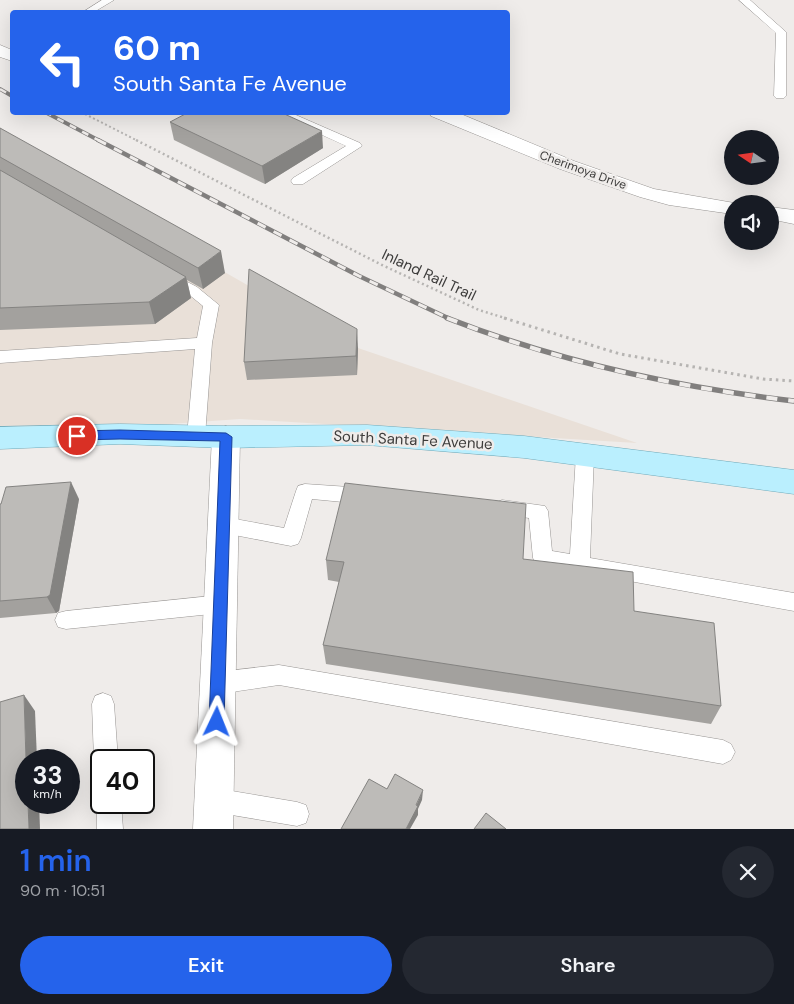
<!DOCTYPE html>
<html lang="en">
<head>
<meta charset="utf-8">
<style>
	body { margin:0; font-family:"DM Sans",sans-serif; background:#242831; color:#f1f3f6; height:100vh; display:flex; flex-direction:column; font-size:19px; white-space:nowrap }
	* { box-sizing:border-box; margin:0 }
	p { font-size:16px; color:#9ea1a6 }
	.icon { flex:none; width:28px; height:28px; fill:none; stroke:currentColor; stroke-width:2; stroke-linecap:round; stroke-linejoin:round }
	.map { position:relative; height:829px; overflow:hidden }
	.drawer { display:flex; flex-direction:column; background:#171b24; flex:1 }
	.drawer>* { flex:none }
	.hud { position:absolute; left:10px; top:10px; width:500px; height:105px; border-radius:5px; box-shadow:0 5px 20px #0002; background:#2563eb; color:#fff; overflow:hidden }
	.needle { width:32px; rotate:283deg }
	.controls { position:absolute; left:724px; top:130px; display:grid; gap:10px }
	.controls a { display:grid; place-items:center; width:55px; height:55px; border-radius:50%; background:#171b24; box-shadow:0 5px 20px #0002; font-size:25px }
	.speed { position:absolute; left:15px; top:749px; display:flex; gap:10px; font-size:25px; font-weight:700; text-align:center }
	.speed>* { display:grid; place-content:center; width:65px; height:65px; border-radius:50%; background:#171b24; box-shadow:0 5px 20px #0002; line-height:1 }
	.speed small { font-size:12px; font-weight:400 }
	.speed .limit { border:2px solid #111; border-radius:8px; background:#fff; color:#111 }
	.pin { position:absolute; display:grid; place-items:center; width:42px; height:42px; color:#fff; margin:-21px; border:2px solid #fff; border-radius:50%; box-shadow:0 1px 5px #0007 }
	.me { position:absolute; width:55px; margin:-28px; rotate:2deg; stroke-linejoin:round; filter:drop-shadow(0 0 4px #0008) }
	.turn { display:flex; align-items:center; gap:18px; height:105px; padding:0 20px; font-size:22px }
	.turn .icon { width:65px; height:65px; stroke-width:2.5 }
	.turn b { display:block; font-size:35px; line-height:42px }
	.round { display:grid; place-items:center; flex:none; width:52px; height:52px; border-radius:26px; background:#242831 }
	.overview { display:flex; align-items:center; justify-content:space-between; height:85px; padding:0 20px }
	h1 { font-size:30px; font-weight:600; line-height:38px; color:#2563eb }
	.action { display:flex; gap:10px; margin-top:auto; padding:10px 20px }
	.action a { flex:1; height:58px; border-radius:30px; background:#2563eb; color:#fff; font-size:20px; font-weight:600; line-height:58px; text-align:center }
	.action a+a { background:#242831; color:#f1f3f6 }
	.map>svg:first-child { display:block }
	.built { fill:#e9e0d8 }
	.lines { fill:none; stroke-linecap:round; stroke-linejoin:round }
	.service-casing { stroke:#979492; stroke-width:1 }
	.minor-casing { stroke:#979492; stroke-width:1 }
	.tertiary-casing { stroke:#979492; stroke-width:1 }
	.primary-casing { stroke:#70aaba; stroke-width:1 }
	.path-far2 { stroke:#b6b4b2; stroke-width:2; stroke-dasharray:2 2.5; stroke-linecap:butt }
	.path-far1 { stroke:#b6b4b2; stroke-width:2.5; stroke-dasharray:2 3; stroke-linecap:butt }
	.path { stroke:#b6b4b2; stroke-width:3; stroke-dasharray:2.5 4; stroke-linecap:butt }
	.service { fill:#fff; fill-rule:evenodd }
	.minor { fill:#fff; fill-rule:evenodd }
	.tertiary { fill:#fff; fill-rule:evenodd }
	.primary { fill:#baeffe; fill-rule:evenodd }
	.rail-far2-casing { stroke:#817f7e; stroke-width:4 }
	.rail-far1-casing { stroke:#817f7e; stroke-width:4.5 }
	.rail-casing { stroke:#817f7e; stroke-width:5.5 }
	.rail-far2 { stroke:#efecea; stroke-width:2.5; stroke-dasharray:7; stroke-linecap:butt }
	.rail-far1 { stroke:#efecea; stroke-width:3; stroke-dasharray:9; stroke-linecap:butt }
	.rail { stroke:#efecea; stroke-width:4; stroke-dasharray:11; stroke-linecap:butt }
	.wall { fill:#a3a19e }
	.shaded-wall { fill:#848381 }
	.building { fill:#bdbbb8; stroke:#848381 }
	.route { fill:#2563eb; stroke:#184099 }
	.labels { text-anchor:middle; dominant-baseline:central; stroke-width:5; stroke-linejoin:round; paint-order:stroke }
	.far-street-label { font-size:12px; fill:#3d3c3b; stroke:#efecea }
	.street-label { font-size:15px; fill:#3d3c3b; stroke:#efecea }
</style>
</head>
<body>
<div class="map">
<svg width="794" height="829" viewBox="0 0 794 829">
	<rect width="100%" height="100%" fill="#efecea"/>
	<polygon class="built" points="0,144 358,348 637,443 240,419 0,436"/>
	<g class="lines">
		<defs>
			<g id="service">
				<polygon points="102,0 114,0 94,12 83,12"/>
				<polygon points="739,0 750,0 786,32 786,96 784,98 776,98 774,96 776,33"/>
				<polygon points="272,112 289,112 360,143 362,146 303,184 293,184 291,181 293,178 346,146"/>
				<polygon points="168,272 197,287 219,305 212,343 205,436 202,441 196,443 190,441 187,436 195,349 0,363 0,351 197,338 203,306 187,293 163,280 161,277 163,274"/>
				<polygon points="585,448 591,450 594,455 590,558 794,593 794,611 536,564 533,558 529,518 495,513 492,508 495,503 502,500 545,506 548,511 552,551 570,554 576,455 579,450"/>
				<polygon points="305,484 364,488 371,491 374,496 371,501 364,504 312,499 301,538 298,544 291,546 224,533 217,531 214,525 217,519 224,517 284,528 296,491 298,486"/>
				<polygon points="221,595 228,597 232,604 228,611 221,613 66,629 58,627 55,620 58,613 66,611"/>
				<polygon points="279,665 723,740 731,744 735,752 731,760 723,764 279,685 218,694 210,690 207,683 210,676 218,672"/>
				<polygon points="103,693 111,696 114,704 118,760 101,760 101,770 98,768 94,760 92,704 95,696"/>
				<polygon points="214,788 297,802 306,805 309,814 306,823 297,826 214,812 205,809 202,800 205,791"/>
				<polygon points="100,793 101,802 121,802 123,829 97,829 97,802"/>
			</g>
			<g id="minor">
				<polygon points="0,45 12,50 12,61 0,57"/>
				<polygon points="429,112 456,112 574,161 654,189 740,204 732,204 732,214 669,205 640,197 560,169 431,116"/>
				<polygon points="770,207 794,210 794,224 770,219"/>
			</g>
			<polygon id="tertiary" points="226,426 236,430 240,437 233,829 193,829 212,437 216,430"/>
			<polygon id="primary" points="120,424 226,426 367,425 524,436 794,470 794,494 524,458 367,445 226,448 120,444 0,449 0,427"/>
		</defs>
		<use href="#service" class="service-casing"/>
		<use href="#minor" class="minor-casing"/>
		<use href="#tertiary" class="tertiary-casing"/>
		<use href="#primary" class="primary-casing"/>
		<polyline class="path-far2" points="81,112 138,141"/>
		<polyline class="path-far1" points="136,140 382,265 479,310 508,319"/>
		<polyline class="path" points="504,318 620,354 763,379 794,381"/>
		<use href="#service" class="service"/>
		<use href="#minor" class="minor"/>
		<use href="#tertiary" class="tertiary"/>
		<use href="#primary" class="primary"/>
		<defs>
			<g id="rail-far2">
				<polyline points="0,89 12,96"/>
				<polyline points="45,112 100,141"/>
			</g>
			<polyline id="rail-far1" points="98,140 359,276 450,319"/>
			<path id="rail" d="M447,318c112,44 227,69 347,83"/>
		</defs>
		<use href="#rail-far2" class="rail-far2-casing"/>
		<use href="#rail-far1" class="rail-far1-casing"/>
		<use href="#rail" class="rail-casing"/>
		<use href="#rail-far2" class="rail-far2"/>
		<use href="#rail-far1" class="rail-far1"/>
		<use href="#rail" class="rail"/>
	</g>
	<g class="wall">
		<polygon points="170,122 323,148 265,184 174,140"/>
		<polygon points="0,128 225,273 203,289 187,280 191,298 155,324 0,330"/>
		<polygon points="358,348 357,375 247,380 244,362"/>
		<polygon points="79,499 59,611 56,613 0,618 0,504"/>
		<polygon points="523,559 634,611 721,706 711,724 326,664 323,645 339,582 328,580 326,560"/>
	</g>
	<g class="shaded-wall">
		<polygon points="322,131 323,148 265,184 262,166"/>
		<polygon points="221,251 225,273 203,289 198,268"/>
		<polygon points="186,277 191,298 155,324 149,302"/>
		<polygon points="357,329 358,348 357,375 356,356"/>
		<polygon points="71,482 79,499 59,611 56,613 47,597"/>
		<polygon points="24,695 35,711 37,760 26,760"/>
		<polygon points="423,790 422,800 418,809 418,815 410,829 406,829"/>
		<polygon points="28,802 39,802 40,829 29,829"/>
	</g>
	<g class="building">
		<polygon points="189,112 280,112 322,131 262,166 170,122"/>
		<polygon points="0,128 221,251 198,268 0,157"/>
		<polygon points="0,170 186,277 149,302 0,308"/>
		<polygon points="249,269 357,329 356,356 244,362"/>
		<polygon points="71,482 50,595 47,597 0,601 0,504 1,504 6,487"/>
		<polygon points="345,483 526,504 523,559 633,572 634,611 714,623 721,706 323,645 344,562 326,560"/>
		<polygon points="24,695 26,760 26,802 28,802 29,829 0,829 0,702"/>
		<polygon points="395,774 423,790 416,805 418,806 406,829 341,829 369,779 387,789"/>
		<polygon points="486,813 506,829 474,829"/>
	</g>
	<polygon class="route" points="120,430 226,433 232,437 224,722 222,727 217,729 212,727 209,722 220,441 120,439 77,440 71,436 77,431"/>
	<g class="labels">
		<g class="far-street-label">
			<text transform="translate(583 170) rotate(20)">Cherimoya Drive</text>
		</g>
		<g class="street-label">
			<text transform="translate(429 275) rotate(25)">Inland Rail Trail</text>
			<text transform="translate(413 440) rotate(3)">South Santa Fe Avenue</text>
		</g>
	</g>
</svg>
<div class="controls">
<a><svg class="needle" viewBox="-14 -14 28 28"><path d="M0-13l5 13h-10z" fill="#e53935"/><path d="M0 13l5-13h-10z" fill="#9ea1a6"/></svg></a>
<a><svg class="icon" aria-label="sound" viewBox="0 0 24 24"><path d="M4 9h4l5-4v14l-5-4H4zM17 9q2 3 0 6"/></svg></a>
</div>
<div class="speed"><div>33<small>km/h</small></div><div class="limit">40</div></div>
<div class="pin" style="left:77px;top:436px;background:#d93025"><svg class="icon" aria-label="arrive" viewBox="0 0 24 24"><path d="M6 21V4h12l-3 4 3 4H6"/></svg></div>
<svg class="me" style="left:217px;top:722px" viewBox="-20 -20 40 40"><path d="M0-17L14 15 0 8-14 15z" fill="#2563eb" stroke="#fff" stroke-width="4"/></svg>
<div class="hud">
<div class="turn"><svg class="icon" aria-label="left" viewBox="0 0 24 24"><path d="M17 20v-9H6M10 6l-5 5 5 5"/></svg><div><b>60 m</b>South Santa Fe Avenue</div></div>
</div>
</div>
<section class="drawer">
<div class="overview"><div><h1>1 min</h1><p>90 m · 10:51</p></div><a class="round"><svg class="icon" aria-label="close" viewBox="0 0 24 24"><path d="M6 6l12 12M18 6L6 18"/></svg></a></div>
<div class="action"><a>Exit</a><a>Share</a></div>
</section>
</body>
</html>
